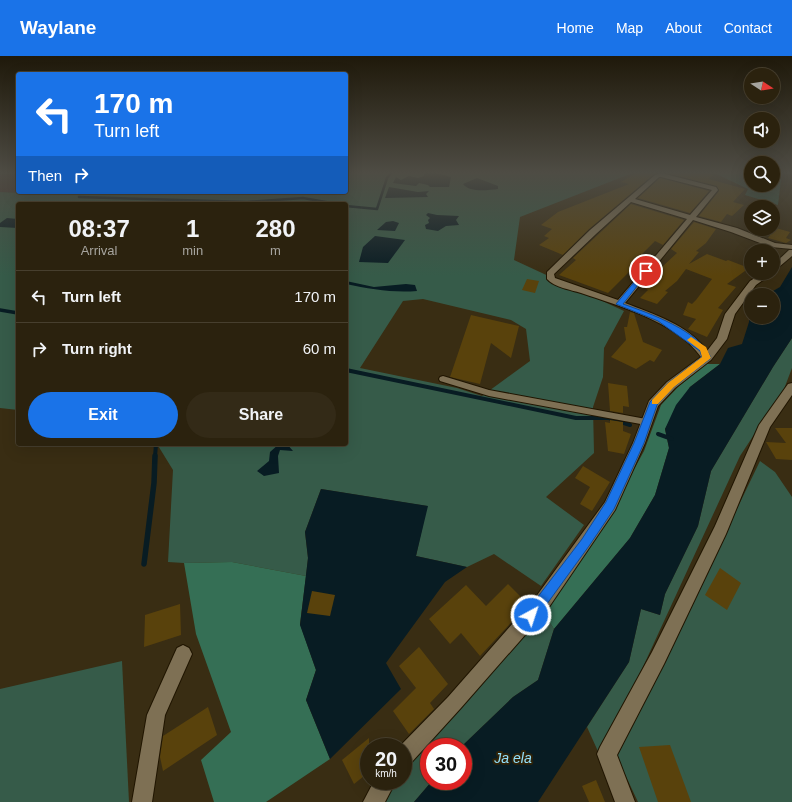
<!DOCTYPE html>
<html lang="en">
<head>
<meta charset="utf-8">
<style>
	body { margin:0; font-family:Helvetica,sans-serif; background:#332a17; color:#f1f3f6; height:100vh; display:flex; flex-direction:column; font-size:15px; white-space:nowrap }
	* { box-sizing:border-box; margin:0 }
	p { font-size:13px; color:#a6a49e }
	.icon { flex:none; width:22px; height:22px; fill:none; stroke:currentColor; stroke-width:2; stroke-linecap:round; stroke-linejoin:round }
	.map { position:relative; flex:1; overflow:hidden }
	.details { position:absolute; left:16px; top:146px; width:332px; height:244px; display:flex; flex-direction:column; background:#2b220e; border-radius:4px; box-shadow:0 4px 16px #0002,0 0 0 1px #473f2e }
	.details>* { flex:none }
	.hud { position:absolute; left:16px; top:16px; width:332px; height:122px; border-radius:4px; box-shadow:0 4px 16px #0002,0 0 0 1px #473f2e; background:#1a73e8; color:#fff; overflow:hidden }
	.needle { width:26px; rotate:102deg }
	.tools { position:absolute; left:744px; top:12px; display:grid; gap:8px }
	.tools a { display:grid; place-items:center; width:36px; height:36px; border-radius:50%; background:#2b220e; box-shadow:0 4px 16px #0002,0 0 0 1px #473f2e; font-size:20px }
	.speed { position:absolute; left:360px; top:682px; display:flex; gap:8px; font-size:20px; font-weight:700; text-align:center }
	.speed>* { display:grid; place-content:center; width:52px; height:52px; border-radius:50%; background:#2b220e; box-shadow:0 4px 16px #0002,0 0 0 1px #473f2e; line-height:1 }
	.speed small { font-size:10px; font-weight:400 }
	.speed .limit { border:6px solid #d22; background:#fff; color:#111 }
	.pin { position:absolute; display:grid; place-items:center; width:34px; height:34px; color:#fff; margin:-17px; border:2px solid #fff; border-radius:50%; box-shadow:0 1px 4px #0007 }
	.me { position:absolute; width:44px; margin:-22px; rotate:40deg; stroke-linejoin:round; filter:drop-shadow(0 0 3px #0008) }
	.turn { display:flex; align-items:center; gap:14px; height:84px; padding:0 12px; font-size:18px }
	.turn .icon { width:52px; height:52px; stroke-width:2.5 }
	.turn b { display:block; font-size:28px; line-height:34px }
	.then { display:flex; align-items:center; height:38px; padding:0 12px; background:#0003; gap:8px; font-size:15px }
	.eta { display:flex; justify-content:space-evenly; align-items:center; height:68px; text-align:center }
	.eta b { font-size:24px; font-weight:700; line-height:28px }
	.button { display:flex; gap:8px; margin-top:auto; padding:8px 12px }
	.button a { flex:1; height:46px; border-radius:24px; background:#1a73e8; color:#fff; font-size:16px; font-weight:700; line-height:46px; text-align:center }
	.button a+a { background:#332a17; color:#f1f3f6 }
	ul { padding:0; list-style:none }
	li { display:flex; align-items:center; gap:12px; height:52px; padding:0 12px; border-top:1px solid #473f2e }
	li div { flex:1 }
	li b { display:block; font-size:15px }
	li em { font-style:normal }
	header { display:flex; align-items:center; gap:24px; box-sizing:border-box; height:56px; padding:0 20px; background:#1a73e8; color:#fff }
	header strong { font-size:19px }
	nav { display:flex; gap:22px; margin-inline-start:auto; font-size:14px }
	.map>svg:first-child { display:block }
	.industrial { fill:#44302d }
	.green { fill:#365b49; fill-rule:evenodd }
	.forest { fill:#356f55 }
	.water { fill:#081c23 }
	.lines { fill:none; stroke-linecap:round; stroke-linejoin:round }
	.stream-far3 { stroke:#081c23; stroke-width:2.5 }
	.stream-far2 { stroke:#081c23; stroke-width:3.5 }
	.stream-far1 { stroke:#081c23; stroke-width:4 }
	.stream { stroke:#081c23; stroke-width:5.5 }
	.building { fill:#59420c }
	.lane-casing { stroke:#201500; stroke-width:2 }
	.street-casing { stroke:#201500; stroke-width:2 }
	.lane { fill:#7e7054; fill-rule:evenodd }
	.street { fill:#7e7054; fill-rule:evenodd }
	.route { fill:#1a73e8; stroke:#114b97 }
	.slow { fill:#f59e0b }
	.labels { text-anchor:middle; dominant-baseline:central; stroke-width:4; stroke-linejoin:round; paint-order:stroke }
	.near-water-label { font-size:14px; font-style:italic; fill:#94e0fb; stroke:#2f2309 }
</style>
</head>
<body>
<header>
<strong>Waylane</strong>
<nav><a>Home</a><a>Map</a><a>About</a><a>Contact</a></nav>
</header>
<div class="map">
<svg width="792" height="746" viewBox="0 0 792 746">
	<rect width="100%" height="100%" fill="#392d13"/>
	<polygon class="industrial" points="0,116 18,116 18,136 78,136 73,139 0,136"/>
	<g class="green">
		<path d="M346,116h289l-115,45 -6,43 110,51 -20,37 -1,29 -10,30 1,46 -48,44 38,28 -43,61 -47,-32 -27,13 -51,-11 11,-50 -106,-17 -16,43 3,26 -2,18 -74,-14 -48,1 -16,-1 5,-92 -16,-26h189v-240h-328v206l-18,-2v-216l73,3 5,-3h268zM423,243l88,21 15,9 4,32 -48,35 -25,-8 -97,-20 43,-67z"/>
		<polygon points="712,116 751,116 751,129 773,129 773,116 782,116 778,149 745,139 748,133"/>
		<polygon points="792,282 792,312 784,333 740,400 601,702 587,671 629,606 641,553 660,559 665,538 698,470 711,415 773,311"/>
		<polygon points="760,405 775,416 792,441 792,746 638,746 615,697 670,592"/>
		<polygon points="543,556 554,573 538,624 513,641 461,691 429,691 429,725 432,725 414,746 383,746 396,725 403,725 403,716"/>
		<polygon points="122,605 129,746 0,746 0,633"/>
	</g>
	<g class="forest">
		<polygon points="706,308 720,308 690,331 665,373 669,392 655,439 630,482 554,573 543,556 605,467 644,395 661,349 678,331"/>
		<polygon points="232,506 306,520 300,568 316,614 306,644 330,703 266,746 214,746 201,704 231,676 196,578 184,507"/>
	</g>
	<g class="water">
		<polygon points="424,116 432,116 451,121 449,131 430,131 428,129 419,127 416,130 393,127 396,121 401,124 409,120 418,122 424,120"/>
		<path d="M477,122l21,8v3c-10,1 -28,4 -35,-5z"/>
		<polygon points="389,131 418,136 429,135 426,138 428,141 385,142"/>
		<polygon points="428,157 437,159 459,160 456,164 459,169 446,170 438,175 426,173 425,169 429,167 428,164 430,162 426,159"/>
		<polygon points="7,162 18,163 18,172 0,171 0,167"/>
		<polygon points="393,165 399,167 395,175 377,174 386,166"/>
		<polygon points="375,180 405,184 388,207 359,206 363,191"/>
		<polygon points="792,211 792,282 773,311 711,415 698,470 665,538 660,559 641,553 629,606 538,746 414,746 432,725 463,725 463,691 461,691 513,641 538,624 554,573 630,482 655,439 669,392 665,373 676,349 690,331 720,308 728,292 742,288 749,266 750,243 751,261 773,261 773,239 766,239 780,231"/>
		<path d="M346,225l28,6 32,-3 9,1 2,6c-24,2 -47,-2 -71,-7z"/>
		<polygon points="279,388 287,388 293,395 280,394 278,400 279,417 264,420 257,415 269,405 270,396"/>
		<polygon points="321,433 428,450 416,500 467,511 445,526 386,607 401,633 330,703 306,644 316,614 300,569 308,502 305,476"/>
	</g>
	<g class="lines">
		<g class="stream-far3">
			<polyline points="79,141 247,146 303,142 337,148"/>
			<polyline points="346,150 377,153 387,122 392,116"/>
		</g>
		<polyline class="stream-far2" points="0,254 18,257"/>
		<g class="stream-far1">
			<polyline points="346,314 576,362 609,362 630,369"/>
			<polyline points="658,378 672,383"/>
			<polyline points="155,401 156,388"/>
		</g>
		<polyline class="stream" points="144,508 154,427 155,400"/>
	</g>
	<g class="building">
		<polygon points="637,116 660,116 654,118 589,173 563,199 539,189 549,182 544,180 552,173 541,169 558,156 629,128 621,126"/>
		<polygon points="662,116 701,116 713,119 709,123 745,133 733,146 744,149 732,160 727,158 721,166 699,160 719,135 717,130"/>
		<polygon points="660,122 661,122 709,135 690,157 638,142"/>
		<polygon points="631,148 684,164 663,189 655,185 632,208 636,209 608,237 559,219 576,204 573,202"/>
		<polygon points="694,166 716,173 706,187 696,195 699,196 689,208 707,198 726,205 728,204 749,212 727,228 736,231 718,252 723,254 707,281 688,273 696,263 683,259 688,246 692,248 696,244 712,223 686,213 677,225 665,235 668,236 657,248 640,242 648,234 645,232 654,223 650,222 677,197 671,193"/>
		<polygon points="776,172 790,176 786,182 791,184 786,187 768,182"/>
		<polygon points="527,223 539,225 535,237 522,234"/>
		<polygon points="630,256 634,257 643,286 662,294 654,306 650,304 636,313 611,301 626,284 624,271 627,271"/>
		<polygon points="471,259 519,270 511,302 491,287 480,328 450,321"/>
		<polygon points="608,327 627,330 629,351 623,350 623,357 610,355"/>
		<polygon points="610,364 623,366 623,375 631,378 624,398 608,395 605,366 610,367"/>
		<polygon points="775,372 792,372 792,404 776,403 766,386 786,387"/>
		<polygon points="583,410 610,426 592,455 580,448 590,431 575,422"/>
		<polygon points="720,512 741,527 727,554 705,539"/>
		<polygon points="508,528 526,546 517,556 518,559 480,600 461,577 450,588 429,563 466,529 486,550"/>
		<polygon points="312,535 335,539 330,560 307,557"/>
		<polygon points="180,548 181,579 144,591 145,559"/>
		<polygon points="419,591 448,628 430,647 434,653 409,678 393,655 416,632 399,610"/>
		<polygon points="208,651 217,679 163,715 160,701 163,680"/>
		<polygon points="369,682 369,716 354,728 342,704"/>
		<polygon points="670,689 691,746 658,746 639,691"/>
		<polygon points="596,724 605,746 589,746 582,730"/>
	</g>
	<g class="lines">
		<defs>
			<polygon id="lane" points="443,320 489,334 646,363 650,366 646,369 489,340 440,325 439,323 440,321"/>
			<g id="street">
				<path d="M661,117l55,14 2,3 -22,27 41,11 38,15 17,2v4l-21,-2 -40,-15 -38,-12 -68,83c28,11 64,22 82,48l10,-13 8,-24 25,-33 13,-8h10l-17,12 -21,29 -8,25 -16,21 -36,28 -17,18 -13,37 -30,67 -68,100 -87,99 -50,55 -7,3v-20h-4l49,-50 87,-99 70,-96 28,-59 16,-42 18,-19 34,-25c-24,-35 -82,-51 -120,-64 -10,-3 -27,-6 -34,-14v-7l43,-42 65,-55zM659,121h2l51,13 -22,25 -55,-16zM631,146l56,17 -69,81 -63,-22 -1,-4 42,-40z"/>
				<polygon points="789,194 792,194 792,200 773,216 773,209"/>
				<polygon points="792,327 792,339 770,371 726,478 664,608 617,699 635,746 615,746 597,698 600,691 652,596 715,470 759,369 788,328"/>
				<polygon points="183,589 189,592 192,598 165,659 152,746 132,746 147,659 177,592"/>
				<polygon points="374,725 396,725 385,746 363,746"/>
			</g>
		</defs>
		<use href="#lane" class="lane-casing"/>
		<use href="#street" class="street-casing"/>
		<use href="#lane" class="lane"/>
		<use href="#street" class="street"/>
	</g>
	<linearGradient id="sky" x2="0" y2="1"><stop stop-color="#1f190a"/><stop offset="0.53" stop-color="#4e4c44"/><stop offset="1" stop-color="#4e4c44" stop-opacity="0"/></linearGradient>
	<rect width="792" height="220" fill="url(#sky)"/>
	<path class="route" d="M644,214l5,1 -26,33c26,9 77,27 88,54l-37,29 -17,18 -13,38 -30,66 -25,37 -53,73 -5,2 -4,-2 -2,-4 2,-4 55,-72 24,-37 28,-59 16,-41 18,-19 34,-26 -2,-6 -42,-30 -42,-17z"/>
	<polygon class="slow" points="691,281 706,291 711,302 674,331 658,348 652,348 652,344 668,327 702,301 700,294 687,284"/>
	<g class="labels">
		<g class="near-water-label">
			<text x="513" y="702">Ja ela</text>
		</g>
	</g>
</svg>
<div class="tools">
<a><svg class="needle" viewBox="-14 -14 28 28"><path d="M0-13l5 13h-10z" fill="#e53935"/><path d="M0 13l5-13h-10z" fill="#a6a49e"/></svg></a>
<a><svg class="icon" aria-label="sound" viewBox="0 0 24 24"><path d="M4 9h4l5-4v14l-5-4H4zM17 9q2 3 0 6"/></svg></a>
<a><svg class="icon" aria-label="search" viewBox="0 0 24 24"><circle cx="10" cy="10" r="6"/><path d="M15 15l6 6"/></svg></a>
<a><svg class="icon" aria-label="layers" viewBox="0 0 24 24"><path d="M12 4l9 5-9 5-9-5zM3 14l9 5 9-5"/></svg></a>
<a>+</a>
<a>−</a>
</div>
<div class="speed"><div>20<small>km/h</small></div><div class="limit">30</div></div>
<div class="pin" style="left:646px;top:215px;background:#d93025"><svg class="icon" aria-label="arrive" viewBox="0 0 24 24"><path d="M6 21V4h12l-3 4 3 4H6"/></svg></div>
<svg class="me" style="left:531px;top:559px" viewBox="-20 -20 40 40"><circle r="17" fill="#1a73e8" stroke="#fff" stroke-width="3"/><path d="M0-11L8 9 0 5-8 9z" fill="#fff"/></svg>
<div class="hud">
<div class="turn"><svg class="icon" aria-label="left" viewBox="0 0 24 24"><path d="M17 20v-9H6M10 6l-5 5 5 5"/></svg><div><b>170 m</b>Turn left</div></div>
<div class="then">Then<svg class="icon" aria-label="right" viewBox="0 0 24 24"><path d="M7 20v-9h11M14 6l5 5-5 5"/></svg></div>
</div>
<section class="details">
<div class="eta">
<div><b>08:37</b><p>Arrival</p></div>
<div><b>1</b><p>min</p></div>
<div><b>280</b><p>m</p></div>
</div>
<ul>
<li><svg class="icon" aria-label="left" viewBox="0 0 24 24"><path d="M17 20v-9H6M10 6l-5 5 5 5"/></svg><div><b>Turn left</b></div><em>170 m</em></li>
<li><svg class="icon" aria-label="right" viewBox="0 0 24 24"><path d="M7 20v-9h11M14 6l5 5-5 5"/></svg><div><b>Turn right</b></div><em>60 m</em></li>
</ul>
<div class="button"><a>Exit</a><a>Share</a></div>
</section>
</div>
</body>
</html>
